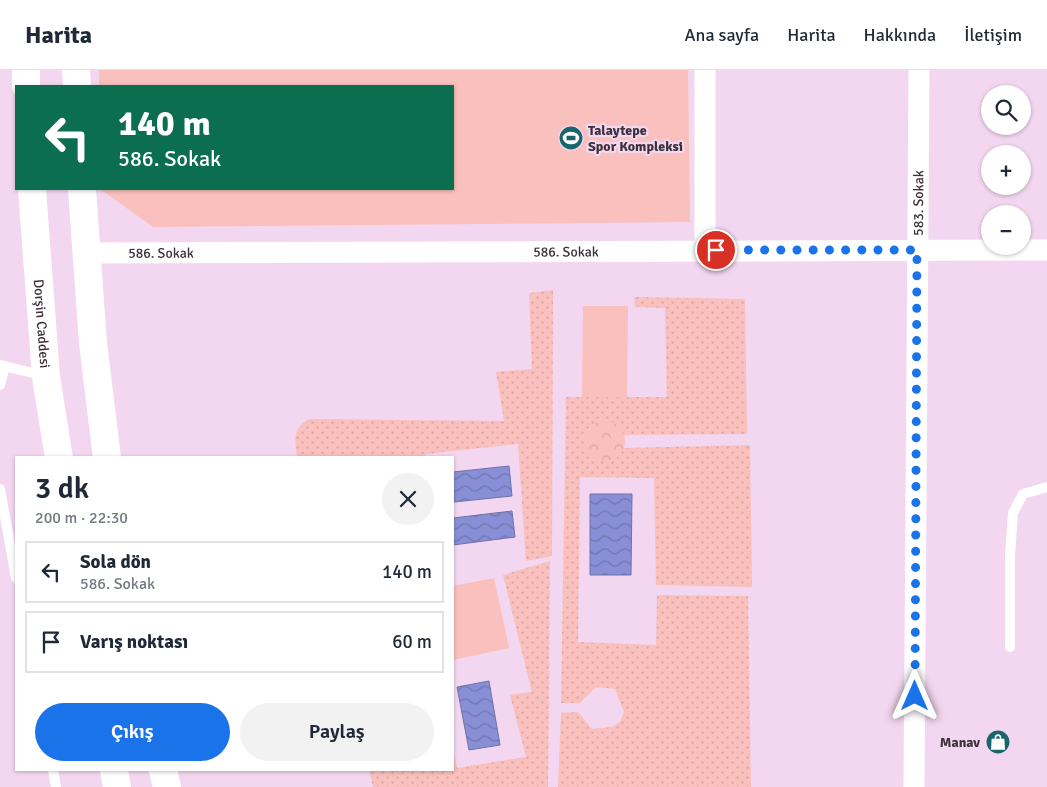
<!DOCTYPE html>
<html lang="tr">
<head>
<meta charset="utf-8">
<style>
	body { margin:0; font-family:Signika,sans-serif; background:#f2f2f3; color:#1f2937; height:100vh; display:flex; flex-direction:column; font-size:19px; white-space:nowrap }
	* { box-sizing:border-box; margin:0 }
	p { font-size:16px; color:#747a83 }
	.icon { flex:none; width:28px; height:28px; fill:none; stroke:currentColor; stroke-width:2; stroke-linecap:round; stroke-linejoin:round }
	.map { position:relative; flex:1; overflow:hidden }
	.details { position:absolute; left:15px; top:386px; width:439px; height:315px; display:flex; flex-direction:column; background:#fff; border-radius:0px; box-shadow:0 1px 4px #0004 }
	.details>* { flex:none }
	.guide { position:absolute; left:15px; top:15px; width:439px; height:105px; border-radius:0px; box-shadow:0 1px 4px #0004; background:#0b6e4f; color:#fff; overflow:hidden }
	.buttons { position:absolute; left:981px; top:15px; display:grid; gap:10px }
	.buttons a { display:grid; place-items:center; width:50px; height:50px; border-radius:50%; background:#fff; box-shadow:0 1px 4px #0004; font-size:25px }
	.pin { position:absolute; display:grid; place-items:center; width:42px; height:42px; color:#fff; margin:-21px; border:2px solid #fff; border-radius:50%; box-shadow:0 1px 5px #0007 }
	.me { position:absolute; width:55px; margin:-28px; rotate:0deg; stroke-linejoin:round; filter:drop-shadow(0 0 4px #0008) }
	.turn { display:flex; align-items:center; gap:18px; height:105px; padding:0 20px; font-size:22px }
	.turn .icon { width:65px; height:65px; stroke-width:2.5 }
	.turn b { display:block; font-size:35px; line-height:42px }
	.round { display:grid; place-items:center; flex:none; width:52px; height:52px; border-radius:26px; background:#f2f2f3 }
	.summary { display:flex; align-items:center; justify-content:space-between; height:85px; padding:0 20px }
	h1 { font-size:30px; font-weight:600; line-height:38px }
	.action { display:flex; gap:10px; margin-top:auto; padding:10px 20px }
	.action a { flex:1; height:58px; border-radius:30px; background:#1a73e8; color:#fff; font-size:20px; font-weight:600; line-height:58px; text-align:center }
	.action a+a { background:#f2f2f3; color:#1f2937 }
	ul { padding:0; list-style:none }
	li { display:flex; align-items:center; gap:15px; height:62px; margin:0 10px 8px; padding:0 10px; border:2px solid #e0e1e3; border-radius:0px }
	li div { flex:1 }
	li b { display:block; font-size:19px }
	li em { font-style:normal }
	header { display:flex; align-items:center; gap:30px; box-sizing:border-box; height:70px; padding:0 25px; background:#fff; border-bottom:1px solid #e0e1e3 }
	header strong { font-size:24px }
	nav { display:flex; gap:28px; margin-inline-start:auto; font-size:18px }
	.map>svg:first-child { display:block }
	.grass { fill:url(#grass-dots) }
	.park { fill:url(#park-crowns) }
	.garden { fill:#f9c0bd }
	.water { fill:url(#water-waves); stroke:#7172a8 }
	.lines { fill:none; stroke-linecap:round; stroke-linejoin:round }
	.service { stroke:#fff; stroke-width:10 }
	.minor { stroke:#fff; stroke-width:21 }
	.secondary { stroke:#fff; stroke-width:28 }
	.route { stroke:#1a73e8; stroke-width:9; stroke-dasharray:0 16.2 }
	.labels { text-anchor:middle; dominant-baseline:central; stroke-width:4.5; stroke-linejoin:round; paint-order:stroke }
	.poi-label { font-size:14px; font-weight:bold; fill:#3c303a; stroke:#f3d6ef; text-anchor:start }
	.street-label { font-size:14px; fill:#3c303a; stroke:#f3d6ef }
</style>
</head>
<body>
<header>
<strong>Harita</strong>
<nav><a>Ana sayfa</a><a>Harita</a><a>Hakkında</a><a>İletişim</a></nav>
</header>
<div class="map">
<svg width="1047" height="717" viewBox="0 0 1047 717">
	<defs>
		<pattern id="grass-dots" width="8" height="8" patternUnits="userSpaceOnUse" patternTransform="scale(1.25)"><rect width="8" height="8" fill="#f9c0bd"/><path d="M2 2h.1M6 6h.1" fill="none" stroke="#d6a5a3" stroke-width="1.8" stroke-linecap="round"/></pattern>
		<pattern id="park-crowns" width="20" height="18" patternUnits="userSpaceOnUse" patternTransform="scale(1.25)"><rect width="20" height="18" fill="#f9c0bd"/><path d="M2 6a3 3 0 1 1 6 0M12 15a3 3 0 1 1 6 0" fill="none" stroke="#d6a5a3"/></pattern>
		<pattern id="water-waves" width="16" height="10" patternUnits="userSpaceOnUse" patternTransform="scale(1.25)"><rect width="16" height="10" fill="#888fd7"/><path d="M0 5q4-4 8 0t8 0" fill="none" stroke="#7075af"/></pattern>
	</defs>
	<rect width="100%" height="100%" fill="#f3d6ef"/>
	<g class="grass">
		<path d="M553,220l-1,266 -26,5 -8,-117 -92,10v3h-129c-2,-17 -5,-28 12,-38l195,2 -8,-49 36,-3 -3,-76z"/>
		<polygon points="634,227 745,229 747,364 624,365 621,359 620,384 624,378 750,375 752,517 656,515 654,408 580,407 578,572 656,575 657,525 748,526 751,717 558,717 561,643 578,642 592,659 612,657 620,652 624,642 615,619 596,617 580,633 561,633 566,327 667,327 665,238 635,237"/>
		<polygon points="550,491 548,717 373,717 369,700 452,700 453,680 457,698 526,687 510,625 532,622 503,505"/>
	</g>
	<circle class="park" cx="605" cy="371" r="20"/>
	<g class="garden">
		<polygon points="99,0 688,0 690,152 153,157 100,119 452,119 452,16 99,16"/>
		<polygon points="583,236 628,236 627,328 582,327"/>
		<polygon points="494,508 509,578 453,590 453,516"/>
	</g>
	<g class="water">
		<polygon points="509,396 512,426 454,432 453,402"/>
		<polygon points="590,424 632,424 631,505 590,505"/>
		<polygon points="512,441 515,467 453,475 453,448"/>
		<polygon points="489,611 500,675 469,680 457,617"/>
	</g>
	<g class="lines">
		<g class="service">
			<polyline points="0,295 45,306"/>
			<polyline points="0,315 5,296"/>
			<polyline points="0,419 16,508"/>
			<polyline points="1010,577 1010,486 1013,443 1023,424 1047,417"/>
			<polyline points="53,700 56,717"/>
		</g>
		<g class="minor">
			<polyline points="705,0 705,180"/>
			<path id="s1" d="M85,183l962,-3"/>
			<path id="s2" d="M914,717l5,-717"/>
		</g>
		<g class="secondary">
			<polyline points="26,0 26,16"/>
			<polyline points="76,0 77,16"/>
			<path id="s3" d="M32,119l14,188 13,81"/>
			<polyline points="82,119 93,273 107,388"/>
			<polyline points="114,700 117,717"/>
			<polyline points="163,700 167,717"/>
		</g>
	</g>
	<g class="lines">
		<polyline class="route" points="716,180 917,180 915,626"/>
	</g>
	<defs>
		<symbol id="stadium-disc" viewBox="-11 -11 22 22"><circle r="9.5" fill="#18666b" stroke="#f3d6ef"/><path d="M0-5a6.5 5 0 1 0 0 10a6.5 5 0 1 0 0-10ZM-3.5-1.8h7v3.6h-7Z" fill="#fff"/></symbol>
		<symbol id="shop-disc" viewBox="-11 -11 22 22"><circle r="9.5" fill="#18666b" stroke="#f3d6ef"/><path d="M-5-2.5h2.3a2.7 3.5 0 0 1 5.4 0H5L5.5 6h-11ZM-1.5-2.5h3a1.5 2.3 0 0 0-3 0Z" fill="#fff"/></symbol>
	</defs>
	<g fill-rule="evenodd">
		<use href="#stadium-disc" x="557" y="54" width="28" height="28"/>
		<use href="#shop-disc" x="984" y="658" width="28" height="28"/>
	</g>
	<g class="labels">
		<g class="poi-label">
			<text x="588" y="60">Talaytepe<tspan x="588" dy="16">Spor Kompleksi</tspan></text>
			<text x="980" y="672" text-anchor="end">Manav</text>
		</g>
		<g class="street-label">
			<text stroke="none"><textPath href="#s2" startOffset="584">583. Sokak</textPath></text>
			<text stroke="none"><textPath href="#s1" startOffset="481">586. Sokak</textPath></text>
			<text stroke="none"><textPath href="#s1" startOffset="76">586. Sokak</textPath></text>
			<text stroke="none"><textPath href="#s3" startOffset="135">Dorşin Caddesi</textPath></text>
		</g>
	</g>
</svg>
<div class="buttons">
<a><svg class="icon" aria-label="search" viewBox="0 0 24 24"><circle cx="10" cy="10" r="6"/><path d="M15 15l6 6"/></svg></a>
<a>+</a>
<a>−</a>
</div>
<div class="pin" style="left:716px;top:180px;background:#d93025"><svg class="icon" aria-label="arrive" viewBox="0 0 24 24"><path d="M6 21V4h12l-3 4 3 4H6"/></svg></div>
<svg class="me" style="left:915px;top:626px" viewBox="-20 -20 40 40"><path d="M0-17L14 15 0 8-14 15z" fill="#1a73e8" stroke="#fff" stroke-width="4"/></svg>
<div class="guide">
<div class="turn"><svg class="icon" aria-label="left" viewBox="0 0 24 24"><path d="M17 20v-9H6M10 6l-5 5 5 5"/></svg><div><b>140 m</b>586. Sokak</div></div>
</div>
<section class="details">
<div class="summary"><div><h1>3 dk</h1><p>200 m · 22:30</p></div><a class="round"><svg class="icon" aria-label="close" viewBox="0 0 24 24"><path d="M6 6l12 12M18 6L6 18"/></svg></a></div>
<ul>
<li><svg class="icon" aria-label="left" viewBox="0 0 24 24"><path d="M17 20v-9H6M10 6l-5 5 5 5"/></svg><div><b>Sola dön</b><p>586. Sokak</p></div><em>140 m</em></li>
<li><svg class="icon" aria-label="arrive" viewBox="0 0 24 24"><path d="M6 21V4h12l-3 4 3 4H6"/></svg><div><b>Varış noktası</b></div><em>60 m</em></li>
</ul>
<div class="action"><a>Çıkış</a><a>Paylaş</a></div>
</section>
</div>
</body>
</html>
